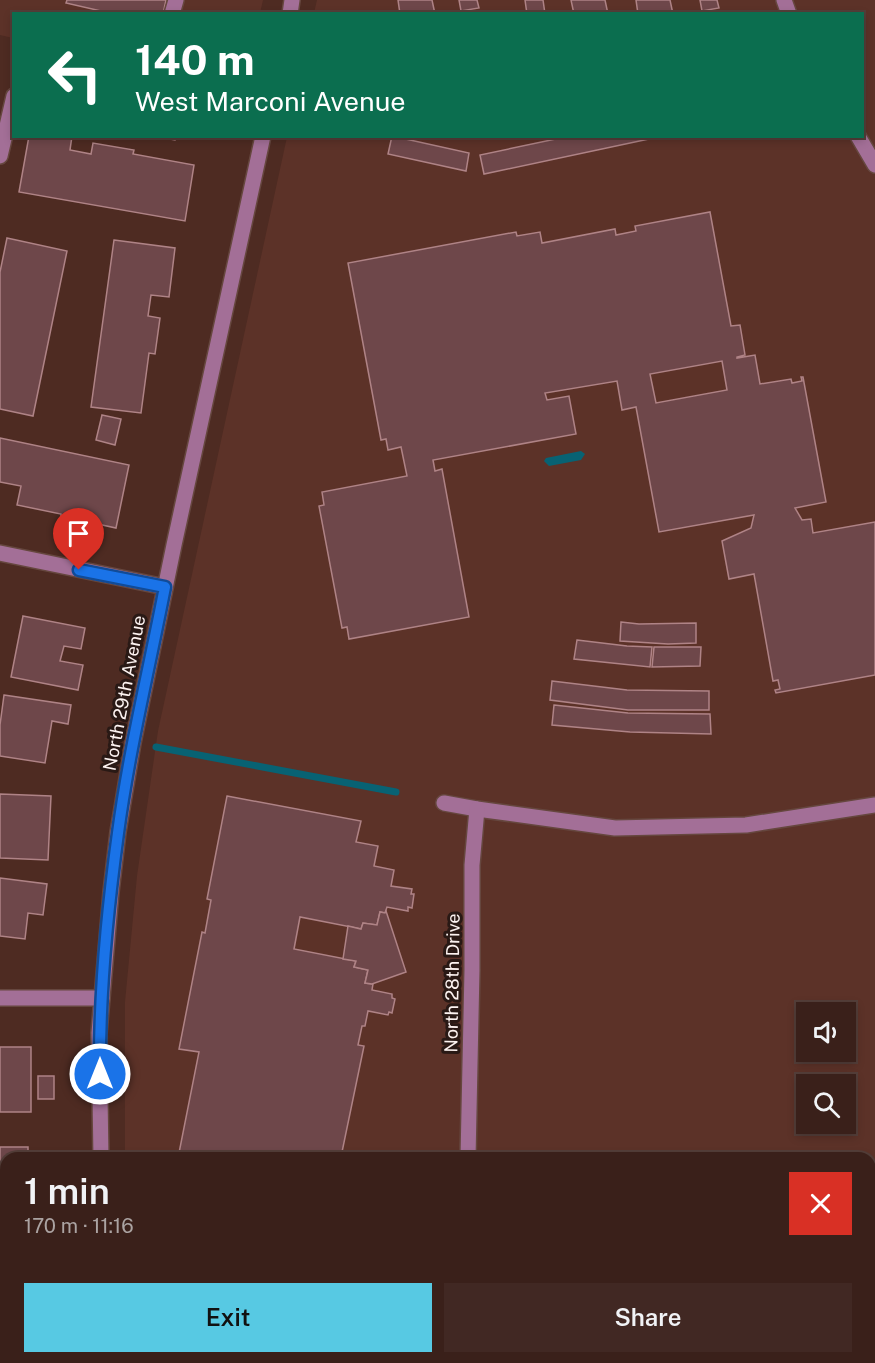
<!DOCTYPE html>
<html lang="en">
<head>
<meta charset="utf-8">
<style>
	body { margin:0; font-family:"Public Sans",sans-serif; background:#412823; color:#f1f3f6; height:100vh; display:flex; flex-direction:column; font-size:22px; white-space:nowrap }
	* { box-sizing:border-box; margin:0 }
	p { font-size:20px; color:#aba3a2 }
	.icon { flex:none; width:33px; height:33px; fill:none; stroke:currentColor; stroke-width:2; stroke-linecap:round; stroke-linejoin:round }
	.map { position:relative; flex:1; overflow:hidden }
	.panel { position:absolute; left:0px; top:1152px; width:876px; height:212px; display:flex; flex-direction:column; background:#3a201a; border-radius:18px 18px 0 0; box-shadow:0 3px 9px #0003,0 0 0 2px #543e39 }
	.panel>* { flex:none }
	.top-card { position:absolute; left:12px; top:12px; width:852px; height:126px; border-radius:0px; box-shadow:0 3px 9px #0003,0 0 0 2px #543e39; background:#0b6e4f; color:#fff; overflow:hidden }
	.tools { position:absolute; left:796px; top:1002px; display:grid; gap:12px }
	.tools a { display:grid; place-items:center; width:60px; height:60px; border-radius:0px; background:#3a201a; box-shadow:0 3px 9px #0003,0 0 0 2px #543e39; font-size:30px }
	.pin { position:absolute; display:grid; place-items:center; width:51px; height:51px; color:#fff; margin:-62px -26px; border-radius:50% 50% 50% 0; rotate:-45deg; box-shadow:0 0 6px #0007 }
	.pin .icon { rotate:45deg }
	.me { position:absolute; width:66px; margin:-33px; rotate:0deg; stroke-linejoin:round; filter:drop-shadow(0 0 4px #0008) }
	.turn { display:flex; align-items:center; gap:21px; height:126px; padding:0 24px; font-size:27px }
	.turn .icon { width:78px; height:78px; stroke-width:2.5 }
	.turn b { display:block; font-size:42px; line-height:51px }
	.round { display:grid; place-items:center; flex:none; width:63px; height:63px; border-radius:0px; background:#412823 }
	.overview { display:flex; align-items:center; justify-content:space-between; height:102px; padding:0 24px }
	h1 { font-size:36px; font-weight:600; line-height:45px }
	.primary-button { display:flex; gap:12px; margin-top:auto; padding:12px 24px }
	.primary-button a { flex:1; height:69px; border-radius:0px; background:#57c9e3; color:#111; font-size:24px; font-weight:600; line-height:69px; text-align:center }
	.primary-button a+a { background:#412823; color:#f1f3f6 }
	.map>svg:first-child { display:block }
	.built { fill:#5c3228; fill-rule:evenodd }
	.water { fill:#086273 }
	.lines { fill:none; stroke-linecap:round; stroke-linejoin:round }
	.stream { stroke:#086273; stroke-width:7 }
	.building { fill:#6e474a; stroke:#af8386; stroke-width:1.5; fill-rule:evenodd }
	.minor-casing { stroke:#66473f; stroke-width:18 }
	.minor { stroke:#a36f97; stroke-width:15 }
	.route-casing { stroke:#114b97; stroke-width:15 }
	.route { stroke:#1a73e8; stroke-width:10 }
	.labels { text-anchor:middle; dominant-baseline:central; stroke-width:6; stroke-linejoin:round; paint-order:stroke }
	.street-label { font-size:18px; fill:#fcf2f0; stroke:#291915 }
</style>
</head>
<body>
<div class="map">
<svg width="875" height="1363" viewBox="0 0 875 1363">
	<rect width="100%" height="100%" fill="#4e2b22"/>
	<g class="built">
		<polygon points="0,0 263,0 260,13 14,14 13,38 0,35"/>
		<path d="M317,0h558v1363h-737l-1,-5h733v-200h-745v-156l12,-126 21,-145 129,-594 575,-1v-122l-548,-1zM807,1012h39v40h-39zM807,1084h39v40h-39z"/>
	</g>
	<polygon class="water" points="581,451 585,454 581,460 549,466 544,461 546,458"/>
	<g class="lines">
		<polyline class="stream" points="156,747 396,792"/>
	</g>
	<g class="building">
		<polygon points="67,0 166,0 163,14 114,14 66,3"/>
		<polygon points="398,0 432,0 435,14 400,14"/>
		<polygon points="459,0 477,0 479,8 461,11"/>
		<polygon points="525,0 543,0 545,14 527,14"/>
		<polygon points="571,0 605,0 608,14 574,14"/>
		<polygon points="636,0 670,0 673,14 638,14"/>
		<polygon points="700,0 717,0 719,8 702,11"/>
		<polygon points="29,136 72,136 70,150 91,154 93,143 134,150 133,154 194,165 185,221 19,192"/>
		<polygon points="152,136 176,136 175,140"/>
		<polygon points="392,136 469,153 466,171 388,154"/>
		<polygon points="570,136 663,136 484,174 480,155"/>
		<path d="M710,212l21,114 9,-1 5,30 -8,2v1l18,-3 5,29 31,-5 1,4 10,-2 -1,-4h2l23,125 -31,6 7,12 9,-1 2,14 62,-11v153l-99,18 -1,-3 5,-1 -2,-9 -5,1 -19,-107 -25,5 -7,-38 29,-13 3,-13 -95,17 -23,-125 -14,3 -5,-29 -72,12 2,7 22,-4 7,38 -143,26 2,11 7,-2 27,148 -120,22 -2,-12 -5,1 -23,-122 5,-1 -2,-13 85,-16 -6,-29 -13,3 -2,-11 -5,1 -33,-177 168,-31 1,4 23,-4 2,11 73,-14 1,6 20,-4 -1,-5zM722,361l5,29 -71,13 -6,-29z"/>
		<polygon points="7,238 67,251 33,416 0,409 0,272"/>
		<polygon points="114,240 175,248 169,297 151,295 148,316 160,318 155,354 149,353 141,413 91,407"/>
		<polygon points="102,415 121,419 115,445 96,440"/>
		<polygon points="0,438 129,465 116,528 61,516 61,514 17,505 21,486 0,482"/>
		<polygon points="23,616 85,628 81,649 64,646 60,661 83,665 78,690 11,677"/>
		<polygon points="621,622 639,624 696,623 696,643 668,644 620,641"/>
		<polygon points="577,640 627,646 652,647 650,667 574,659"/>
		<polygon points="654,647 701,647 700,666 652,667"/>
		<polygon points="552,681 627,690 709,691 709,710 628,710 550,700"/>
		<polygon points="4,695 71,705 68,724 52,721 45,763 0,756 0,725"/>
		<polygon points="554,705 628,713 710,714 711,734 630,732 552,725"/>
		<polygon points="0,794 51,796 48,860 0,858"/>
		<polygon points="227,796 361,821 356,842 378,846 374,866 394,870 391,886 412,889 411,894 414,894 412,908 408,907 408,911 387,907 385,913 380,912 377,925 363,923 361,929 300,917 294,949 356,961 354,967 368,970 365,983 373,984 372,990 392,994 392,998 395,999 392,1013 389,1012 388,1015 368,1011 365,1026 362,1026 358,1045 364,1046 342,1152 338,1151 336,1158 178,1158 199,1052 179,1049 202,932 205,933 211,900 207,899"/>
		<polygon points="0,878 47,884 43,915 28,913 25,939 0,936"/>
		<polygon points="386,911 406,972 372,984 365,983 368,970 354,967 356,961 343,959 348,926 361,929 363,923 377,925 380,912 385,913"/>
		<rect x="0" y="1047" width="31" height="65"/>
		<rect x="38" y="1076" width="16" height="23"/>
		<polygon points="0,1147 28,1147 28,1158 6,1158 6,1210 0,1210"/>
		<rect x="0" y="1224" width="6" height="63"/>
		<polygon points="0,1302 6,1302 6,1358 28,1358 28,1363 0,1363"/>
		<polygon points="188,1358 403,1358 404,1362 189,1363"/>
	</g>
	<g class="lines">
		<defs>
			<g id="minor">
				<polyline points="784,0 789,14"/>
				<polyline points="172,14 176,0"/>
				<polyline points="290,14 292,0"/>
				<polyline points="858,136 875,165"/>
				<polyline points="0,156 14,96"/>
				<polyline points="0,553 165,587"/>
				<polyline points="444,803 477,809 615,828 746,825 875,805"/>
				<polyline points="0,998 102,998"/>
				<polyline points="101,1158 99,1033 111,892 118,832 133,743 174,545 263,136"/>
				<polyline points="468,1158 472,970 472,865 477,809"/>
				<polyline points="115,1358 116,1363"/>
				<polyline points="500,1358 502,1363"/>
			</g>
		</defs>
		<use href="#minor" class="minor-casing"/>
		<use href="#minor" class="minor"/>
	</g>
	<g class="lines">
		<defs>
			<path id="route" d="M79,570l86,17c-16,82 -36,164 -47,246 -11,80 -19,161 -18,241"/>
		</defs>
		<use href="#route" class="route-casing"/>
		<use href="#route" class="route"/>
	</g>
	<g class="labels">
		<g class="street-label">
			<text transform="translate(124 693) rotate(-79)">North 29th Avenue</text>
			<text transform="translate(452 983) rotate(-89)">North 28th Drive</text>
		</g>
	</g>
</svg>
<div class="tools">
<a><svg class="icon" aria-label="sound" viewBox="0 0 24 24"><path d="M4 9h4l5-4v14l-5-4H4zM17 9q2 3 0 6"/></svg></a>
<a><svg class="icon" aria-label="search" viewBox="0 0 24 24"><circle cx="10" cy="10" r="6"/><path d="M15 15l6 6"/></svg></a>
</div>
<div class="pin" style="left:79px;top:570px;background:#d93025"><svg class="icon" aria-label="arrive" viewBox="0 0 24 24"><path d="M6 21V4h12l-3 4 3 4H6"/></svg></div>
<svg class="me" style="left:100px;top:1074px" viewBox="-20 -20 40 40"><circle r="17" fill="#1a73e8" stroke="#fff" stroke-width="3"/><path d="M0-11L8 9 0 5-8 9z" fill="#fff"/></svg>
<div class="top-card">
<div class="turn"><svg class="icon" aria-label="left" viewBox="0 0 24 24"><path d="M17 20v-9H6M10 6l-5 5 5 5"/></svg><div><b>140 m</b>West Marconi Avenue</div></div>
</div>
<section class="panel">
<div class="overview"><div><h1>1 min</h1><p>170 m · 11:16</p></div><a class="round" style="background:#d93025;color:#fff"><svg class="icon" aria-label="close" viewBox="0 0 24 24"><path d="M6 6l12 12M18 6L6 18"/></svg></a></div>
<div class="primary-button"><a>Exit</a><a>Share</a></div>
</section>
</div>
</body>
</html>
